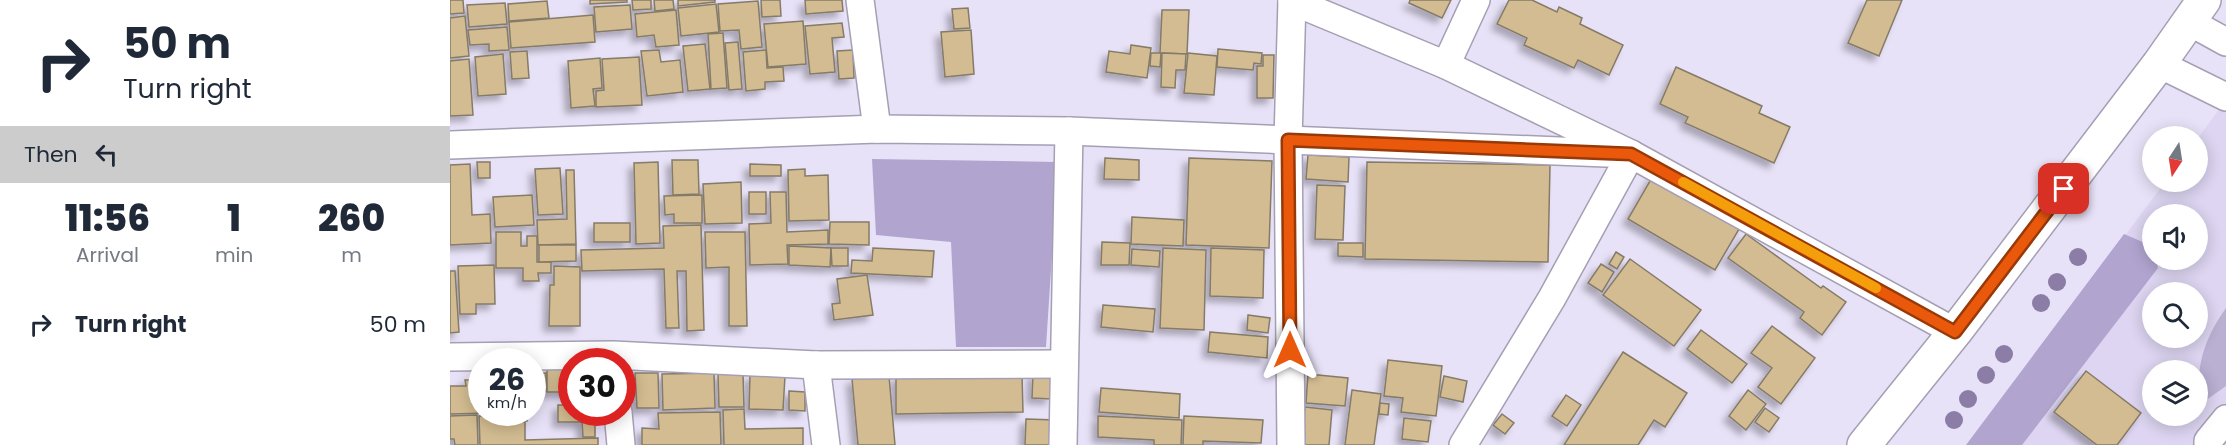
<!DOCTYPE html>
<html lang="en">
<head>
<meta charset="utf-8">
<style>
	body { margin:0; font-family:Poppins,sans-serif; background:#f6f6f7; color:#1f2937; height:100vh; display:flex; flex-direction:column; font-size:22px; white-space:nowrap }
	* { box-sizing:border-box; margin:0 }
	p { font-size:20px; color:#747a83 }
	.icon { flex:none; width:33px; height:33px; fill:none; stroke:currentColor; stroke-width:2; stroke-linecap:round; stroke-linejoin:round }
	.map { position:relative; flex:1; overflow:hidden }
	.side { display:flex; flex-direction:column; background:#fff; width:450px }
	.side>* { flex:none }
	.guide { background:#fff; color:#1f2937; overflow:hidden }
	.needle { width:39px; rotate:192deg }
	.buttons { position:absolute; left:1692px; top:126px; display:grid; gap:12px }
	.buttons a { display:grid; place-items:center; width:66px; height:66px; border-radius:50%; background:#fff; box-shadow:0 3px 15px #0003; font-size:30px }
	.speed { position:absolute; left:18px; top:348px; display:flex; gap:12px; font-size:30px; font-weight:700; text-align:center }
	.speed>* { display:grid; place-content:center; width:78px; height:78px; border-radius:50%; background:#fff; box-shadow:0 3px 15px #0003; line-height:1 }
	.speed small { font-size:15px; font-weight:400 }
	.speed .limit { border:9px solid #d22; background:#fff; color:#111 }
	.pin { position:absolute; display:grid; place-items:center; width:51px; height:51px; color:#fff; margin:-26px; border-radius:12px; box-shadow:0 3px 9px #0006 }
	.me { position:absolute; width:66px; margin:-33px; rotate:0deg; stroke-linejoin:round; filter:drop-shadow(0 0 4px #0008) }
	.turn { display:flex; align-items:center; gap:21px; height:126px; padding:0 24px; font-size:27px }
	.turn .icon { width:78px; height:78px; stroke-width:2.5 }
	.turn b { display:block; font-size:42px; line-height:51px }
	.then { display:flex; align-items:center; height:57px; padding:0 24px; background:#0003; gap:12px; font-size:22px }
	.eta { display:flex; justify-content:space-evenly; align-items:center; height:102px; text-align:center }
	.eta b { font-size:36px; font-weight:800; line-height:42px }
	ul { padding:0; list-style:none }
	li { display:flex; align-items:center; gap:18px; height:78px; padding:0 24px }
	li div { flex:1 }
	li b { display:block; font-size:22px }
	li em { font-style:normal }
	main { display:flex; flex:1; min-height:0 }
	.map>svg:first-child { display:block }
	.built { fill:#ddd5f1; fill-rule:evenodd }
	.green { fill:#b9b0d2 }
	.forest { fill:#b1a5d0 }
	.building { fill:#d3bc91; stroke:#857b68; stroke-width:1.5; filter:url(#shadow) }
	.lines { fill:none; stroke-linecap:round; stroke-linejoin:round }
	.minor-casing { stroke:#a59fb3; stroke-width:30 }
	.highway-casing { stroke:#a59fb3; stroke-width:36 }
	.minor { stroke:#fff; stroke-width:27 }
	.highway { stroke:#fff; stroke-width:33 }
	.tree { fill:#8b7da5 }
	.route-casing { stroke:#983908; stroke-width:15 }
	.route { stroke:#ea580c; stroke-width:10 }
	.slow { stroke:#f59e0b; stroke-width:10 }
</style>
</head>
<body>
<main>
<section class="side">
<div class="guide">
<div class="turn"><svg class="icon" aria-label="right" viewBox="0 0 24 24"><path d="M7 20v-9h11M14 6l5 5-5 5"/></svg><div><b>50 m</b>Turn right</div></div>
<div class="then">Then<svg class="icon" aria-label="left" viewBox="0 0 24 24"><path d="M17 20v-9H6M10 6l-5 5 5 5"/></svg></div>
</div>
<div class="eta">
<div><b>11:56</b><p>Arrival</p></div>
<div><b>1</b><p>min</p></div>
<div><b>260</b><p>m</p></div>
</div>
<ul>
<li><svg class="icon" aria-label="right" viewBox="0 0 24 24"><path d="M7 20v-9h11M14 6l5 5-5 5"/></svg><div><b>Turn right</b></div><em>50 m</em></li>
</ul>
</section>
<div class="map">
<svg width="1776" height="445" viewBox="0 0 1776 445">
	<defs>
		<filter id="shadow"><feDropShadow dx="-5.5" dy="5.5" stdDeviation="3" flood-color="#0004"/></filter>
	</defs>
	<rect width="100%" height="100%" fill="#e8e2f8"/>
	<path class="built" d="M1776,100v345h-257l196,-263h33v-44zM1702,214h46v46h-46zM1702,292h46v46h-46zM1702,370h46v46h-46z"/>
	<path class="green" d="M1776,308v78l-28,20c-1,-40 4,-64 28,-98z"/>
	<g class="forest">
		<polygon points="422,159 608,162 596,347 506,347 501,242 426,235"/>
		<polygon points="1674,234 1702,246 1702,260 1706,260 1708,268 1572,445 1516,445"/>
	</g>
	<g class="building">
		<polygon points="0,0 13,0 14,13 0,14"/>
		<polygon points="140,0 177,0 177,2 140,4"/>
		<polygon points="182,0 201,0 201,9 183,10"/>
		<polygon points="204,0 223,0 224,9 205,11"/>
		<polygon points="228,0 265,0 265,2 228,6"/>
		<polygon points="311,0 330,0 331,16 312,17"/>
		<polygon points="355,0 392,0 393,11 356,14"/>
		<polygon points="960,0 1001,0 992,18 959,3"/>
		<polygon points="1059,0 1082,0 1107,12 1109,7 1132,18 1130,24 1173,45 1159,75 1128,60 1124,68 1074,45 1077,38 1047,24"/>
		<polygon points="1417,0 1452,0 1429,56 1398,43"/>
		<polygon points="97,1 99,18 59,21 58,4"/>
		<polygon points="308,1 312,47 291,49 289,30 270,31 268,4"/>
		<polygon points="55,3 57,24 19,27 17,5"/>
		<polygon points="266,4 269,32 231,36 228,8"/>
		<polygon points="180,5 182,29 146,32 144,7"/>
		<polygon points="518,8 520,28 504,29 502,9"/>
		<polygon points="226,10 229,45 206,47 204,35 187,37 185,14"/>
		<polygon points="712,10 739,10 737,54 710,53"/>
		<polygon points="143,15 145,42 61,48 59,22"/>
		<polygon points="15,16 19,56 0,58 0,18"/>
		<polygon points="353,21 356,64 318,67 314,24"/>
		<polygon points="392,23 394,37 382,38 385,72 360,74 355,26"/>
		<polygon points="57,27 59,50 39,51 39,44 20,45 18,30"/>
		<polygon points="521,30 524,74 495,77 491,32"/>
		<polygon points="273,33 277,88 261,89 258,34"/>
		<polygon points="288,42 292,89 279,90 275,43"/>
		<polygon points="255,44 260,89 238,91 233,46"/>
		<polygon points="681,45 701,48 697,78 656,72 659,51 680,54"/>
		<polygon points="768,49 812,53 811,64 804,63 803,70 767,67"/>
		<polygon points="209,50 211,62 230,60 233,92 197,96 191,51"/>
		<polygon points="316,50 317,68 333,67 334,81 315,82 315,89 296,91 293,52"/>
		<polygon points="403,50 404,78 389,79 387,51"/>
		<polygon points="77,51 79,78 62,79 60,52"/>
		<polygon points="701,53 711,53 710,67 700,66"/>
		<polygon points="712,53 736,54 735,70 726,70 725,88 711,87"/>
		<polygon points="738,53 767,56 764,95 734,93"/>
		<polygon points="53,54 56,94 28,96 25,57"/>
		<polygon points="813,55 824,55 823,98 807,98 807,66 813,66"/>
		<polygon points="189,57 192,105 146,107 146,91 154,90 152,59"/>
		<polygon points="150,58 152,88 143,89 145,106 121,108 118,61"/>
		<polygon points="19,59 23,115 0,116 0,61"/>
		<polygon points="1226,67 1312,106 1309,113 1340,127 1324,163 1235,123 1238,117 1210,104"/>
		<polygon points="858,155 899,157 898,182 856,179"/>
		<polygon points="655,158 689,160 689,180 654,179"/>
		<polygon points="739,158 822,161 819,248 736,245"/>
		<polygon points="222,160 248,160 249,194 223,195"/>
		<polygon points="27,162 40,162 40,178 28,178"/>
		<polygon points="208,162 210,243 186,244 184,163"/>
		<polygon points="917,162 1100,165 1098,262 915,259"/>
		<polygon points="20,164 22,215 40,214 41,243 0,245 0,165"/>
		<polygon points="300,164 331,165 331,176 300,176"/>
		<polygon points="110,168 113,214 88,215 85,169"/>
		<polygon points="355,169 355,176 378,175 379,220 339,221 338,170"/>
		<polygon points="116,170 124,170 126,244 88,245 87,220 117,219"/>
		<polygon points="1204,174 1292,224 1265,270 1178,219"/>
		<polygon points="291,182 292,223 255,224 253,184"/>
		<polygon points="867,185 895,186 893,240 865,239"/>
		<rect x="299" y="192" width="17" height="22"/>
		<polygon points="320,192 336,192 337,232 378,230 378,244 337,245 338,264 300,265 299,224 321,223"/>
		<polygon points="82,195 84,225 45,227 43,197"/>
		<polygon points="252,195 252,223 224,223 224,214 215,215 214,196"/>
		<polygon points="682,217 734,220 733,246 681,244"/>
		<polygon points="380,222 419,222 419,245 379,244"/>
		<rect x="144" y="223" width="36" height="19"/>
		<polygon points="251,225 254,330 237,331 236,271 227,271 229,328 216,328 214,269 132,271 131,250 214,248 213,226"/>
		<polygon points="46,232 71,232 71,246 77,246 77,236 87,236 87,262 101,262 101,273 88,273 89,281 73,281 73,268 46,268"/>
		<polygon points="255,232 295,232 297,326 279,326 279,267 256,268"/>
		<polygon points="1296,234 1371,288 1373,286 1396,302 1372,335 1350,318 1354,312 1278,258"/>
		<polygon points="652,242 680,243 679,265 651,265"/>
		<polygon points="888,243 913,243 913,257 888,256"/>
		<polygon points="89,245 126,245 126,261 89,262"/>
		<polygon points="339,246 381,248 380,267 339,265"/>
		<polygon points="381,248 398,248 398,266 382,266"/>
		<polygon points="423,248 484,251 482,277 401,273 402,260 422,261"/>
		<polygon points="713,248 756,250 754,330 710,328"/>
		<polygon points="761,248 814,250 813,298 760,296"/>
		<polygon points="682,249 710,251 709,267 681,265"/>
		<polygon points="1166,252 1174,257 1167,269 1159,264"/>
		<polygon points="1180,259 1251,310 1224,346 1153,295"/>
		<polygon points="1151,264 1164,272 1152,292 1138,283"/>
		<polygon points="44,265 45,304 26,304 26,314 10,314 8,266"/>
		<polygon points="104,266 130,267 130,326 99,326 100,285 104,285"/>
		<polygon points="0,271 5,271 9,332 0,333"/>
		<polygon points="417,275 423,315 384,320 382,304 390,303 387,279"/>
		<polygon points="653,305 705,309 703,332 651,327"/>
		<polygon points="798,315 820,318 818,333 797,330"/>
		<polygon points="1322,326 1365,358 1331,404 1308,387 1322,368 1301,353"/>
		<polygon points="1251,330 1297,364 1282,383 1237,349"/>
		<polygon points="760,332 818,337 817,358 758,352"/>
		<polygon points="1173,352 1237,393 1215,427 1204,420 1188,445 1114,445"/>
		<polygon points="938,360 992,366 986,416 951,412 953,398 934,396"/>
		<rect x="97" y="369" width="25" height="23"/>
		<polygon points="1636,371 1691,413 1667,445 1647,445 1604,412"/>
		<rect x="82" y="373" width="14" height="18"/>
		<polygon points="185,373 208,373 209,408 187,408"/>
		<polygon points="264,373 265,408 213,410 212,374"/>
		<polygon points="583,373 602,375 601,399 582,398"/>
		<polygon points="268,374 293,374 294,407 269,407"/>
		<polygon points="572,374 573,412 446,414 446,376"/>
		<polygon points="858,374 898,378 895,406 856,403"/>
		<polygon points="300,375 335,376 333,410 299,409"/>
		<polygon points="439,376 445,445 408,445 402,379"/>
		<polygon points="994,376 1017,381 1013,402 990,397"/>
		<polygon points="15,380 32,380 32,412 40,413 0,414 0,386 16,386"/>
		<polygon points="651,388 730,394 729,418 649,412"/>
		<polygon points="902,390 931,394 924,445 895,445"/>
		<polygon points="1298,390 1316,404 1296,430 1279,416"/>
		<polygon points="339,391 355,392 355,411 339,410"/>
		<polygon points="1116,395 1131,405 1117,426 1102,416"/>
		<polygon points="930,403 939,404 938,415 929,414"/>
		<polygon points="108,405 122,405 122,412 145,412 145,437 133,437 132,422 108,422"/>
		<polygon points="855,407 882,410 879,445 851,445"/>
		<polygon points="1315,408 1329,418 1319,432 1305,422"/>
		<polygon points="294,409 295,429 353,428 353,445 274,445 273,410"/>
		<polygon points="66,412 77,412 77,421 66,420"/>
		<polygon points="270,412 271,445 192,445 192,428 209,429 208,413"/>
		<polygon points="1052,414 1064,423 1055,434 1043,425"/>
		<polygon points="27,415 28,445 5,445 4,439 0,439 0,416"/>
		<polygon points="59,415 60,422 75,422 75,440 148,438 148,445 30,445 29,416"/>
		<polygon points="648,416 732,420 731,445 704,445 704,440 648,437"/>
		<polygon points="734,416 813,420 811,443 753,441 753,445 733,445"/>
		<polygon points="954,418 981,421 978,442 952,439"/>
		<polygon points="576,419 606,420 605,445 575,445"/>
	</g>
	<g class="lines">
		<defs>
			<g id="minor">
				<polyline points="410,0 427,129"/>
				<polyline points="842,1 996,65 1181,154 1505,332"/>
				<polyline points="1738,21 1776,42"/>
				<polyline points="1709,64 1776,97"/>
				<polyline points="996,65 1026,0"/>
				<polyline points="0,145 427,129 619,131 1181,154 1102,298 1013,445"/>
				<polyline points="0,357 163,355 366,365 376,445"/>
				<polyline points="366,365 614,364"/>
				<polyline points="168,412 171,445"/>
				<polyline points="613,445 619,131"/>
				<polyline points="841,445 838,140 842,0"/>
				<polyline points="1758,445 1758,441 1776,419"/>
			</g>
			<polyline id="highway" points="1414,445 1505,332 1709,64 1754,0"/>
		</defs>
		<use href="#minor" class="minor-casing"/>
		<use href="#highway" class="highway-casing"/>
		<use href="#minor" class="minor"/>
		<use href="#highway" class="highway"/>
	</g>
	<g class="tree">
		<circle cx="1628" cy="257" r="9"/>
		<circle cx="1607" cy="282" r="9"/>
		<circle cx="1591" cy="303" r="9"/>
		<circle cx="1554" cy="354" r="9"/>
		<circle cx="1536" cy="375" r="9"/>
		<circle cx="1518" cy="399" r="9"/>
		<circle cx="1504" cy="420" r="9"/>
	</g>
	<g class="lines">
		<defs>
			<polyline id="route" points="840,350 838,140 1181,154 1505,332 1614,189"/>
		</defs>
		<use href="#route" class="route-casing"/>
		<use href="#route" class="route"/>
		<polyline class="slow" points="1233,182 1426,288"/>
	</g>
</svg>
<div class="buttons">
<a><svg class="needle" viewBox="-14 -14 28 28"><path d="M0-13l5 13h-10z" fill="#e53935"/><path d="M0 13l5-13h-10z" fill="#747a83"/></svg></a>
<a><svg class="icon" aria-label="sound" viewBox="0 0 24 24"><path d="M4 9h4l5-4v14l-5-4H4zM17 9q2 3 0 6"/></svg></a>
<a><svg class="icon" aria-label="search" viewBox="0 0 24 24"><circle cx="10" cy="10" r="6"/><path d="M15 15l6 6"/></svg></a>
<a><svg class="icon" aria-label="layers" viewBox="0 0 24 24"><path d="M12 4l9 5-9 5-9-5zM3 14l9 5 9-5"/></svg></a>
</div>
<div class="speed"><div>26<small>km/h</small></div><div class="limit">30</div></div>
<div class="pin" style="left:1614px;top:189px;background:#d93025"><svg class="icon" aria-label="arrive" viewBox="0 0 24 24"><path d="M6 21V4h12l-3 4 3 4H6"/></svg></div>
<svg class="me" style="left:840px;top:350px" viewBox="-20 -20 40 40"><path d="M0-17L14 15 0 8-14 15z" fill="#ea580c" stroke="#fff" stroke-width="4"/></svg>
</div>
</main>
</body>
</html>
